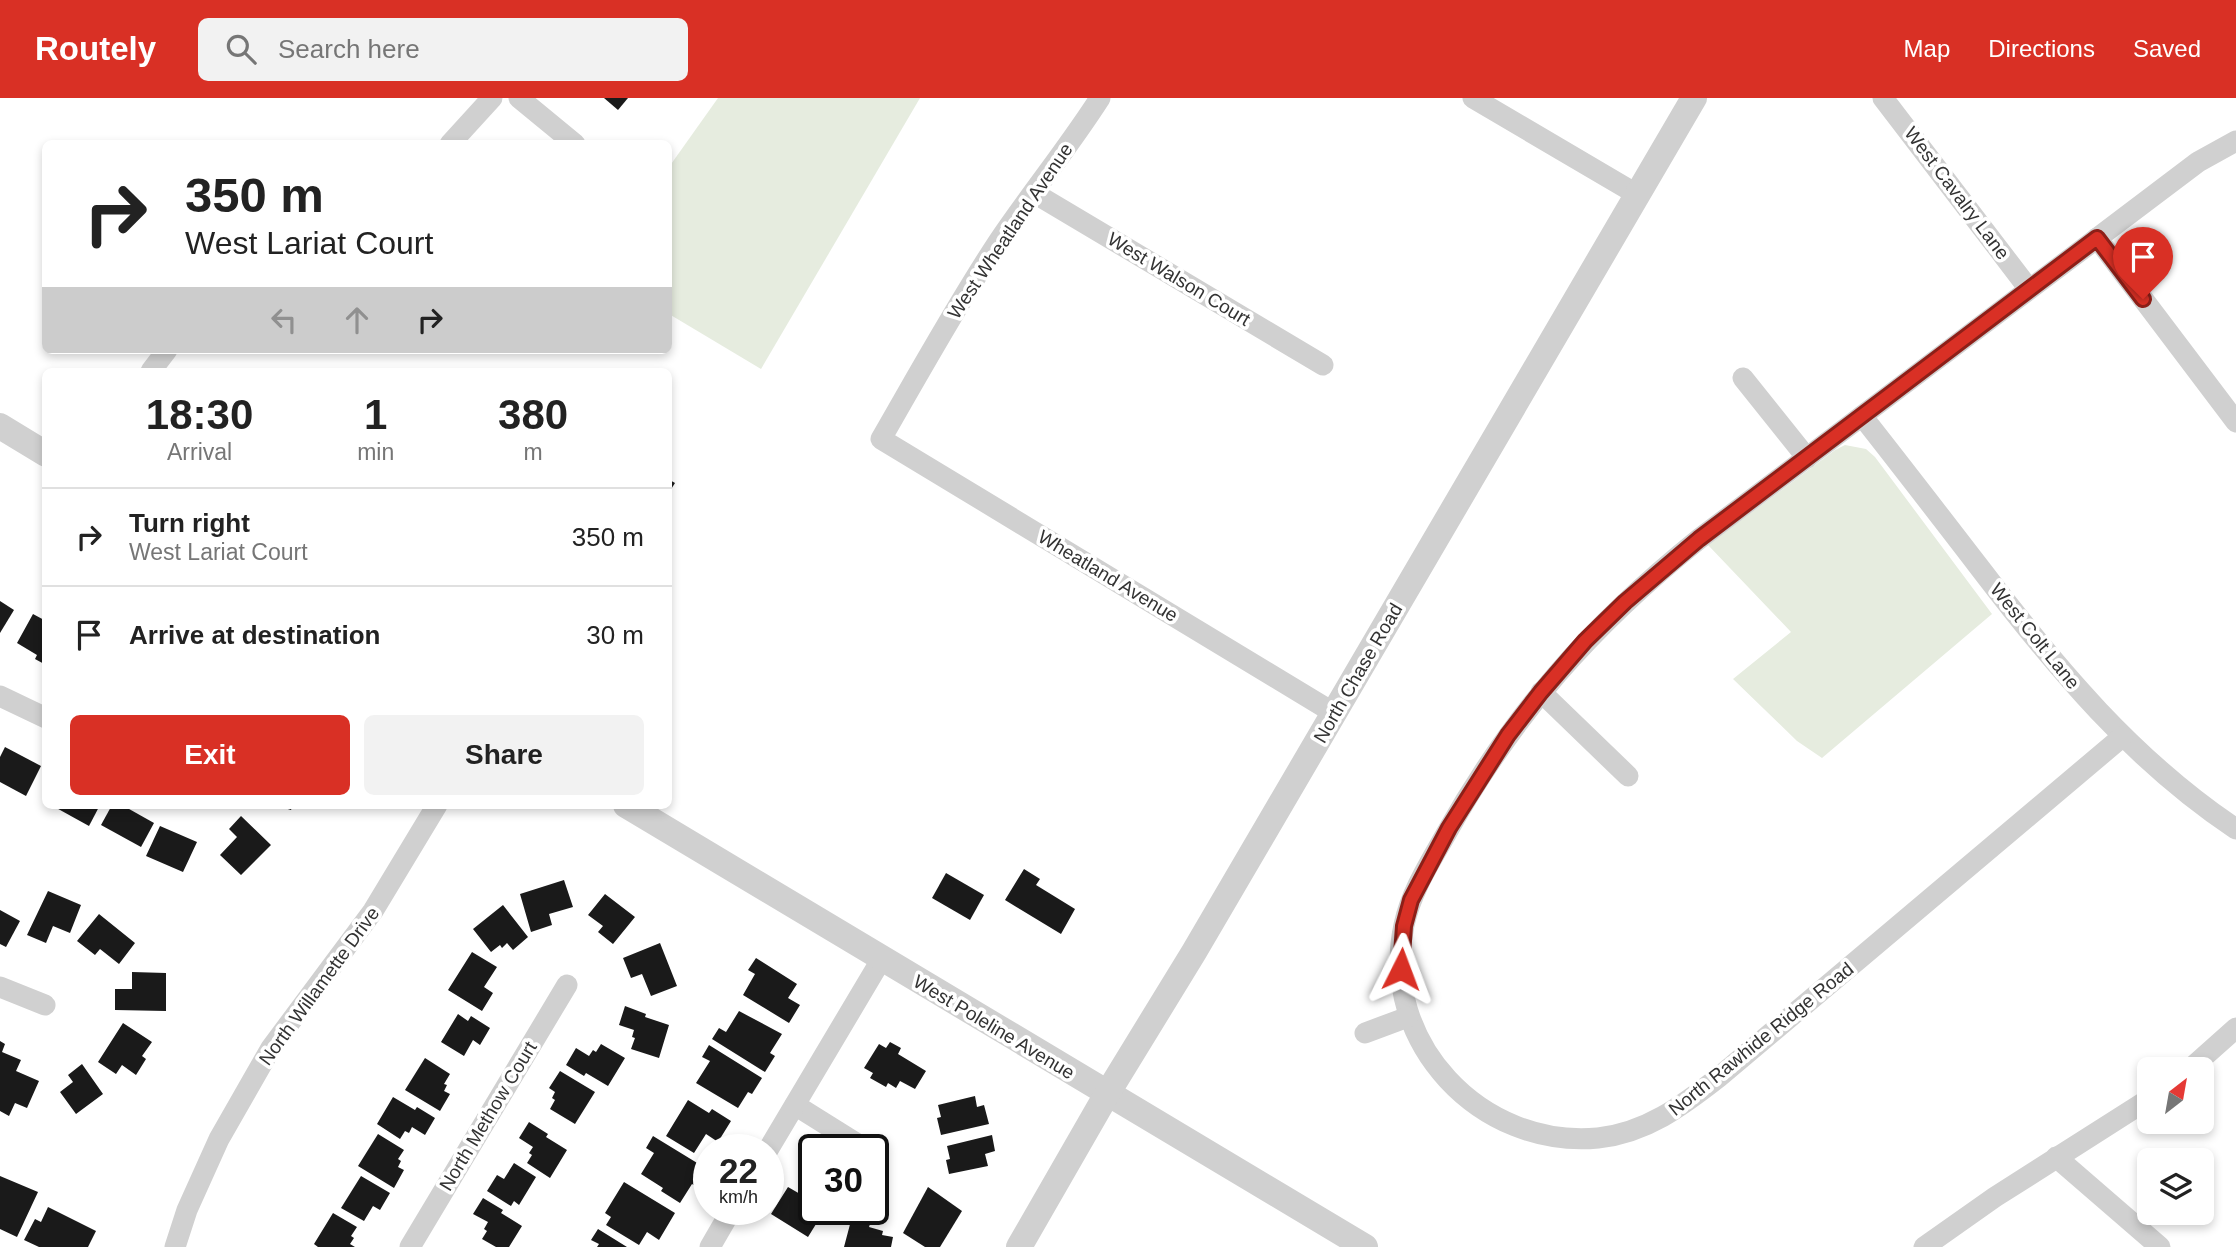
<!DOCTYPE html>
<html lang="en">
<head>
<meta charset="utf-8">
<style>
	body { margin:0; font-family:Arial,sans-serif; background:#f2f2f2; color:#222; height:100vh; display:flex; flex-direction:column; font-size:26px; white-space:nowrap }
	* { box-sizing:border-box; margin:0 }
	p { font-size:23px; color:#767676 }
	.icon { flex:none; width:38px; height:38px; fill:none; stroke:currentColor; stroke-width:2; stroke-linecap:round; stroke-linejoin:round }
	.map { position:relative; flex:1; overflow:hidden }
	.details { position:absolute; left:42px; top:270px; width:630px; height:441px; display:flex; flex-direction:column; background:#fff; border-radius:10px; box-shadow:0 4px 10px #0003 }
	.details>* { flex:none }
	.hud { position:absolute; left:42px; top:42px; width:630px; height:214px; border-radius:10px; box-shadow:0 4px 10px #0003; background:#fff; color:#222; overflow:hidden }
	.needle { width:46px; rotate:31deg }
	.fabs { position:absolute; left:2137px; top:959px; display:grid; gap:14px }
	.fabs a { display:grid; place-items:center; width:77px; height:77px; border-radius:10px; background:#fff; box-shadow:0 4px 10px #0003; font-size:35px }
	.speed { position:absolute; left:693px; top:1036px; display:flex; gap:14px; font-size:35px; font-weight:700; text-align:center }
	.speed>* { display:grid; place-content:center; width:91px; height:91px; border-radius:50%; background:#fff; box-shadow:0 4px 10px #0003; line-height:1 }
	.speed small { font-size:18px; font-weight:400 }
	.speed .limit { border:4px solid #111; border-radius:10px; background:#fff; color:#111 }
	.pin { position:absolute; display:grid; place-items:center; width:60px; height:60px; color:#fff; margin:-72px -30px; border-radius:50% 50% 50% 0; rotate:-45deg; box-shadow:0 0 7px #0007 }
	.pin .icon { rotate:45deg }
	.me { position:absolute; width:77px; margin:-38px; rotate:3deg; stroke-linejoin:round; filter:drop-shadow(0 0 5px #0008) }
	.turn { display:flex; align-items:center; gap:24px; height:147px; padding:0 28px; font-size:32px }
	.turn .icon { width:91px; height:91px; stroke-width:2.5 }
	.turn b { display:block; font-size:49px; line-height:60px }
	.lanes { display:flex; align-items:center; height:66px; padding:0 28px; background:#0003; justify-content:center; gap:35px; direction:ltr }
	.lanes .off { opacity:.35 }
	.eta { display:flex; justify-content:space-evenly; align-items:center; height:119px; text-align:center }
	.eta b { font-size:42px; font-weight:700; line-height:49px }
	.cta { display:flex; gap:14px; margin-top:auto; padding:14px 28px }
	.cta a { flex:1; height:80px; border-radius:10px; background:#d93025; color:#fff; font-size:28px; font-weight:700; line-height:80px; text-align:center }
	.cta a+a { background:#f2f2f2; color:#222 }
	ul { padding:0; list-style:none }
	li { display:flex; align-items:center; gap:21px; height:98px; padding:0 28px; border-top:2px solid #e0e0e0 }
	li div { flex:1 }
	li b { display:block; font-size:26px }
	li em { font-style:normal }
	header { display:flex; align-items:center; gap:42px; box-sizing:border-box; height:98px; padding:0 35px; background:#d93025; color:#fff }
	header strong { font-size:33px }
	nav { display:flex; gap:38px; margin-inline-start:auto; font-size:24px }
	.search { width:490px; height:63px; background:#f2f2f2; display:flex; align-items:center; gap:18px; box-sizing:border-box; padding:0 24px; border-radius:10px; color:#767676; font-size:26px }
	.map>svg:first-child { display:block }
	.green { fill:#e6ecdf }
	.building { fill:#1a1a1a }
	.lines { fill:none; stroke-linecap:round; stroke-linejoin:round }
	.minor { stroke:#d0d0d0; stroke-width:21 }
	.tertiary { stroke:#d0d0d0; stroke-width:26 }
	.route-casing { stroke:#8d1f18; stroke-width:18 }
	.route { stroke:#d93025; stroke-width:12 }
	.labels { text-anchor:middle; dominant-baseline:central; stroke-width:7; stroke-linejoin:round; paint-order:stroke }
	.street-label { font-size:19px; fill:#333; stroke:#fff }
</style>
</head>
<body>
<header>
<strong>Routely</strong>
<div class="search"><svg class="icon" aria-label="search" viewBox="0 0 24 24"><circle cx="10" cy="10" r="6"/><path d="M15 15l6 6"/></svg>Search here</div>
<nav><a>Map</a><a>Directions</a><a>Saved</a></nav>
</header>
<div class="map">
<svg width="2236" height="1149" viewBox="0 0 2236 1149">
	<rect width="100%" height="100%" fill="#fff"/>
	<g class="green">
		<polygon points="718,0 920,0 761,271 669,216 669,69"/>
		<polygon points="1845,347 1866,351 1875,359 1992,516 1822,660 1797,643 1733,581 1791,534 1708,447 1835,352"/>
	</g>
	<g class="building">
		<polygon points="604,0 628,0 618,12"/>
		<polygon points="668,381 675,385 668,396"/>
		<polygon points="0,503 14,512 0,535"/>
		<polygon points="33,516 46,523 46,567 35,561 37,557 17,545"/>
		<polygon points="5,649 41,668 26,698 0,684 0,659"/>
		<polygon points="51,707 100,707 89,728"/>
		<polygon points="112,707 122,707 154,725 141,749 101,727"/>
		<polygon points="275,707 293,707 291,712"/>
		<polygon points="241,718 271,747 241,777 220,757 237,739 229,731"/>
		<polygon points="160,728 197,744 183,774 146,758"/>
		<polygon points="1024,771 1040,781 1036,787 1075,811 1061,836 1005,802"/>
		<polygon points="946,775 984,797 970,822 932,800"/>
		<polygon points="564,782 573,809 549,816 552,827 531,834 520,796"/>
		<polygon points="48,793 81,807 70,835 53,828 46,845 27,837"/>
		<polygon points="605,796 635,819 613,846 598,834 603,828 588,817"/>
		<polygon points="503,807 528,839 513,852 507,845 502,850 500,847 491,854 473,831"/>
		<polygon points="0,812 20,823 6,849 0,846"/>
		<polygon points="99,816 135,845 119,866 100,851 95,857 77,843"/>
		<polygon points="660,845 677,888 651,898 642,876 631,880 623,860"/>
		<polygon points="472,854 497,869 484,889 493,895 482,913 448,892"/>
		<polygon points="756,860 797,886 788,900 800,907 789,925 743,897 755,876 748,872"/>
		<polygon points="132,874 166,875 166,913 115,912 115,891 132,891"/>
		<polygon points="625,908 646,916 645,919 669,927 659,960 631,951 635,940 632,939 634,932 619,927"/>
		<polygon points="739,913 782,936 770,955 775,958 765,974 712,941 719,930 726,934"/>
		<polygon points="458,916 468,923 471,918 490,930 480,947 473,942 464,958 441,944"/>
		<polygon points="123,925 152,944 142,958 146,961 136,977 122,967 116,976 98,964"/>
		<polygon points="0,943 5,946 2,954 21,962 16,973 39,983 27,1010 15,1005 9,1018 0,1013"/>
		<polygon points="890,944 901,950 898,956 926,973 915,991 900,983 896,990 888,985 886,989 870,980 873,975 864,970 879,946 886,950"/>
		<polygon points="601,946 625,960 608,988 586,975 584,978 566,967 576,950 589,958 593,952 596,954"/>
		<polygon points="709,947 762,980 752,996 748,994 738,1010 696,985 710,963 702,959"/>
		<polygon points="425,960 450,976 444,986 447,987 444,993 450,996 440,1013 405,992"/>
		<polygon points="82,966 103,996 76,1016 60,994 73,984 68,977"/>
		<polygon points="560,973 595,994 575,1026 550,1011 555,1002 552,1000 555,994 549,990"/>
		<polygon points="975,998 977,1009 984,1007 989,1026 941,1037 937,1020 941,1019 938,1007"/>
		<polygon points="393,999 415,1012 417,1009 435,1020 425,1037 412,1029 409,1035 405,1033 400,1041 377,1026"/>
		<polygon points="688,1002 709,1015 712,1011 731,1023 718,1044 706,1036 694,1055 666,1038"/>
		<polygon points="529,1024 548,1036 546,1039 567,1052 550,1080 527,1065 532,1057 529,1055 533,1049 519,1040"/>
		<polygon points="378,1036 404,1052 398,1061 401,1063 398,1069 404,1072 394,1090 358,1068"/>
		<polygon points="992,1037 995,1053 985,1056 988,1068 949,1076 946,1062 950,1061 947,1048"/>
		<polygon points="653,1038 707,1071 697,1089 692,1086 680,1105 661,1093 663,1090 641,1076 654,1055 646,1050"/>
		<polygon points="514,1065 536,1079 519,1107 514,1103 511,1108 487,1093 497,1077 504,1081"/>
		<polygon points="0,1078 38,1094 17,1139 0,1131"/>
		<polygon points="361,1078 390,1095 380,1112 373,1108 364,1123 341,1110"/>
		<polygon points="624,1084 675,1115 659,1142 647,1134 639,1147 606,1127 611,1119 605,1115"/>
		<polygon points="788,1089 807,1100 814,1089 814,1111 837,1111 829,1123 821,1118 808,1139 771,1116"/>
		<polygon points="928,1089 962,1113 940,1149 925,1149 903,1135"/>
		<polygon points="483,1100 503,1112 501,1115 522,1128 509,1149 496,1149 482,1141 487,1133 484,1131 488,1124 473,1116"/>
		<polygon points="48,1109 96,1133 88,1149 39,1149 24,1142 35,1121 41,1124"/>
		<polygon points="333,1115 357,1129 351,1138 354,1140 350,1146 355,1149 318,1149 314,1146"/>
		<polygon points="853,1115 872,1120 869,1129 883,1133 882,1137 893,1139 891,1149 844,1149"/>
		<polygon points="598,1131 627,1149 597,1149 599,1146 591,1142"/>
	</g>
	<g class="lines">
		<g class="minor">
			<polyline points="519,0 575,46"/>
			<path d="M1100,0c-32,50 -69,95 -102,144 -42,64 -79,131 -117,197l453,274"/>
			<polyline points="1473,0 1638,97"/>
			<polyline points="1883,0 2029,191"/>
			<polyline points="450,46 492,0"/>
			<polyline points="1034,95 1323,267"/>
			<polyline points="2097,140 2236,324"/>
			<polyline points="151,273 167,252"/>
			<polyline points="1743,280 1807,360"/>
			<path d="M1862,318c41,52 81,104 121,156 74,97 151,189 253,257"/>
			<polyline points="1541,594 1628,678"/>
			<polyline points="0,598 46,620"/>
			<path d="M2122,639l-403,340c-37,29 -73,56 -121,61 -117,11 -219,-96 -194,-213 7,-33 25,-61 42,-91 67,-120 146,-209 253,-295l499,-377 38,-21"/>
			<polyline points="0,889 45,907"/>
			<polyline points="1365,935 1408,919"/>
			<polyline points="2190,971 2236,930"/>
			<polyline points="795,1007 867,1052"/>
			<polyline points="768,1052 881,862"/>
			<polyline points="2056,1059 2160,1149"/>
			<polyline points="175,1149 187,1112 219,1041 271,950 373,813 437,707"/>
			<polyline points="410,1149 567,887"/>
			<polyline points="710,1149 732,1111"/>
			<polyline points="1924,1149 1995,1099 2149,1001"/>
		</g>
		<g class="tertiary">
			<polyline points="0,328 46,356"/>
			<polyline points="626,707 1365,1149"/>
			<polyline points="1019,1149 1107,996 1194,854 1694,0"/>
		</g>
	</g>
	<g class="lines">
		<defs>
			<polyline id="route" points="1401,871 1404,828 1411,802 1449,730 1508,637 1541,594 1585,543 1625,504 1699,441 2097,140 2143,201"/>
		</defs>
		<use href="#route" class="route-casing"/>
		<use href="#route" class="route"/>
	</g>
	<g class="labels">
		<g class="street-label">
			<text transform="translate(1957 95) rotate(53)">West Cavalry Lane</text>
			<text transform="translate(1010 133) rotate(-56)">West Wheatland Avenue</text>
			<text transform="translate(1179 181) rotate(31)">West Walson Court</text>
			<text transform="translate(1108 478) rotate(31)">Wheatland Avenue</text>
			<text transform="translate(2035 538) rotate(51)">West Colt Lane</text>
			<text transform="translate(1358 575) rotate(-60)">North Chase Road</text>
			<text transform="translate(319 888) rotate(-54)">North Willamette Drive</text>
			<text transform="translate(994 929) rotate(31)">West Poleline Avenue</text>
			<text transform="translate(1761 941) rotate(-39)">North Rawhide Ridge Road</text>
			<text transform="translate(488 1018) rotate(-59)">North Methow Court</text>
		</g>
	</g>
</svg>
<div class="fabs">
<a><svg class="needle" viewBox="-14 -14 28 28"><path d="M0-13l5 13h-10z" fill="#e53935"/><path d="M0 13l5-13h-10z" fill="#767676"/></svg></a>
<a><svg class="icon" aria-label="layers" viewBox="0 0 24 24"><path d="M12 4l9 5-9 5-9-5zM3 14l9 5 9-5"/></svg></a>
</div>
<div class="speed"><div>22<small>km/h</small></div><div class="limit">30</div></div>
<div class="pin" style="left:2143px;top:201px;background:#d93025"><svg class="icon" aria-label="arrive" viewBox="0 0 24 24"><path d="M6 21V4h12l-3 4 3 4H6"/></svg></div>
<svg class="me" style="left:1401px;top:871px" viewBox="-20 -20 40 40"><path d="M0-17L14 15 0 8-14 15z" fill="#d93025" stroke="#fff" stroke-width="4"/></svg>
<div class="hud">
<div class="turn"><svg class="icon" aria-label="right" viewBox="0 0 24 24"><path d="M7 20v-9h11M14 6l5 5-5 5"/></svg><div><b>350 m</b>West Lariat Court</div></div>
<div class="lanes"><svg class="icon off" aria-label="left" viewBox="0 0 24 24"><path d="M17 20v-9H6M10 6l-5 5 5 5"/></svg><svg class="icon off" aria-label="ahead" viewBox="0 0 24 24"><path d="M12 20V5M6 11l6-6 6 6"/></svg><svg class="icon" aria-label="right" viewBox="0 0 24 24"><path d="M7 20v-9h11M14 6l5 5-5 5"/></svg></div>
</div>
<section class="details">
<div class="eta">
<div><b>18:30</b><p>Arrival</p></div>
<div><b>1</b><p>min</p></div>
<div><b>380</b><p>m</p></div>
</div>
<ul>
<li><svg class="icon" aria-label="right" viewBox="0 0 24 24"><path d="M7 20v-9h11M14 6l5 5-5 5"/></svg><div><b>Turn right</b><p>West Lariat Court</p></div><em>350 m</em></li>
<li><svg class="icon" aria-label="arrive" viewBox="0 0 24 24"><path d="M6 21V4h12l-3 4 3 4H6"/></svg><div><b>Arrive at destination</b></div><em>30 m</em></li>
</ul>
<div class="cta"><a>Exit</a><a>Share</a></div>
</section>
</div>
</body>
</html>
